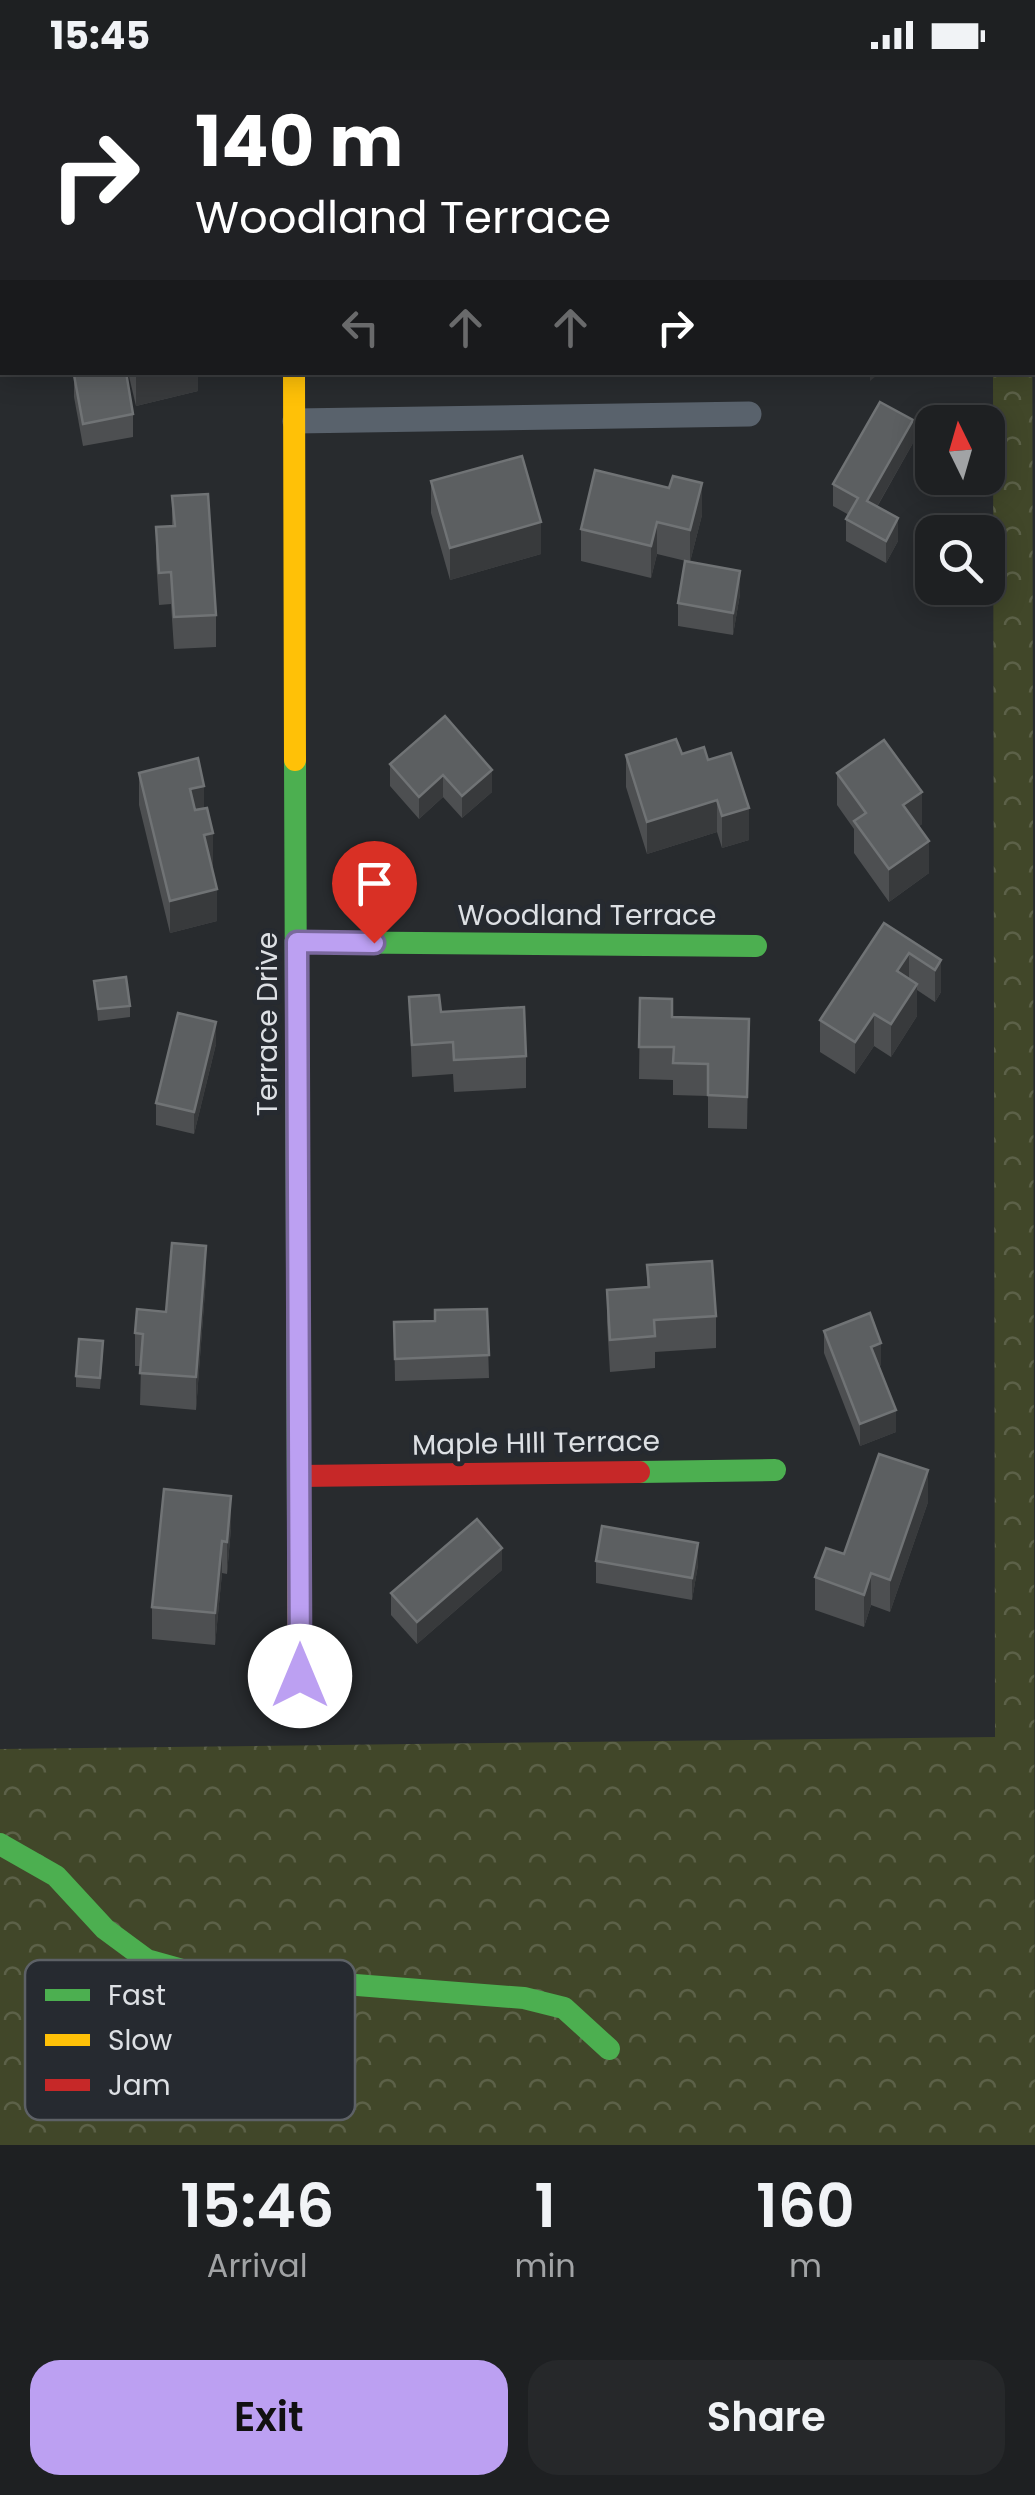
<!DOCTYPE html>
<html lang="en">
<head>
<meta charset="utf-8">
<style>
	body { margin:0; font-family:Poppins,sans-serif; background:#26282a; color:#f1f3f6; height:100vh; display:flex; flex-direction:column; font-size:38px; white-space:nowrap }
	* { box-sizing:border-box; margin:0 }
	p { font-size:32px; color:#a1a3a5 }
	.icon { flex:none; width:55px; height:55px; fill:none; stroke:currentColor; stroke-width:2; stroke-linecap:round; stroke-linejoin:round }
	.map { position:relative; height:2075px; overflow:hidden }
	.drawer { display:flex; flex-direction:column; background:#1e2022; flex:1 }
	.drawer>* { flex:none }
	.banner { position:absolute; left:0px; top:0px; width:1035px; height:305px; box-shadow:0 5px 25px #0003,0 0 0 2px #3c3e40; background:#202124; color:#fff; overflow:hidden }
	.needle { width:65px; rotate:355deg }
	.buttons { position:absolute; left:915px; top:335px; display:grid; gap:20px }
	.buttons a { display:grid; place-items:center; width:90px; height:90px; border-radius:20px; background:#1e2022; box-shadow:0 5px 25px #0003,0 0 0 2px #3c3e40; font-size:50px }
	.pin { position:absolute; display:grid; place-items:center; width:85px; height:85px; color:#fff; margin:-102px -42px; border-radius:50% 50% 50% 0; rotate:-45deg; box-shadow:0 0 10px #0007 }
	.pin .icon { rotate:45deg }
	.me { position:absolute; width:110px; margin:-55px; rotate:0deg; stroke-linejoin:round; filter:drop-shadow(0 0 8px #0008) }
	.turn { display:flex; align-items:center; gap:35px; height:210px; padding:0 30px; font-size:45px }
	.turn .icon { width:130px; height:130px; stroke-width:2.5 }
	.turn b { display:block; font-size:70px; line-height:85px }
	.lanes { display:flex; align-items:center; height:95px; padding:0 30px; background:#0003; justify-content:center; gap:50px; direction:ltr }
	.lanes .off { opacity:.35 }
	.eta { display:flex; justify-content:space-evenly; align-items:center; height:170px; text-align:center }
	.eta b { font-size:60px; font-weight:600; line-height:70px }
	.cta { display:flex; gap:20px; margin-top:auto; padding:20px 30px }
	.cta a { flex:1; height:115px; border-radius:30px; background:#bca0f2; color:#111; font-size:40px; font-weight:600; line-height:115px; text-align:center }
	.cta a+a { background:#26282a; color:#f1f3f6 }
	.status { display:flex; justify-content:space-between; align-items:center; height:70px; padding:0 50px; background:#1e2022; direction:ltr }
	.status svg { height:28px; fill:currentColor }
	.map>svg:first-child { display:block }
	.forest { fill:url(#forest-crowns) }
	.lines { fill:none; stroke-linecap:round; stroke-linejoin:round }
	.lane { stroke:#59626c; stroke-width:12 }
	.street { stroke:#59626c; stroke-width:25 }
	.fast { stroke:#4caf50; stroke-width:22 }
	.slow { stroke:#ffc107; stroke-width:22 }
	.jam { stroke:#c62828; stroke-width:22 }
	.wall { fill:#4d4f51 }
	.shaded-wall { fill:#383a3c }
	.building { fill:#5c5f61; stroke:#707375; stroke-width:2.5 }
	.route-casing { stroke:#7a689d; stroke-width:25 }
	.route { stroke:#bca0f2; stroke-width:18 }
	.labels { text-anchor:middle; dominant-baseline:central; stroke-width:10; stroke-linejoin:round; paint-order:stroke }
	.street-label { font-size:28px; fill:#dde0e4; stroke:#262a30 }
	.key { fill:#262a30; stroke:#5d6166; stroke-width:2.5 }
	.key-label { font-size:28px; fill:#dde0e4 }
</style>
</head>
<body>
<div class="status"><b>15:45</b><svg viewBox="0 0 49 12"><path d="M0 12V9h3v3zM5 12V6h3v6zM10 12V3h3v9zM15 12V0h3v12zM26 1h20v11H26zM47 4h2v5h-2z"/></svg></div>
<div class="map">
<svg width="1035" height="2075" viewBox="0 0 1035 2075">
	<defs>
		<pattern id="forest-crowns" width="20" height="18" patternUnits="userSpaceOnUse" patternTransform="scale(2.5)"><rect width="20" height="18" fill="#414729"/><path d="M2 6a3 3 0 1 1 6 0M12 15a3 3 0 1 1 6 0" fill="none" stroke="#5c6148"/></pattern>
	</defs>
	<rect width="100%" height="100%" fill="#282b2e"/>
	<polygon class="forest" points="1032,56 1035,2075 0,2075 0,1679 995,1667 993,303 1032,302"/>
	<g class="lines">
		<polyline class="lane" points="9,2 9,0"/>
		<g class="street">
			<polyline points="438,2 439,0"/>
			<polyline points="0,99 2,99"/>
			<polyline points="295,351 749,344"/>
		</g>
		<g class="fast">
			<polyline points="295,690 298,1452"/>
			<polyline points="297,872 756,876"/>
			<polyline points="639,1402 775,1400"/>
			<polyline points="0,1774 56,1806 105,1859 147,1890 190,1902 524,1928 564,1938 609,1979"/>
		</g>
		<g class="slow">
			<polyline points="294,302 295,690"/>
			<polyline points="298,1452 299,1606"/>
		</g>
		<polyline class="jam" points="299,1406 639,1402"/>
	</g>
	<g class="wall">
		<polygon points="128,302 198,302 198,321 136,336"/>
		<polygon points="74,305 133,344 133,367 83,376 74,327"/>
		<polygon points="913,373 877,437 898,471 886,493 846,471 846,449 849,445 833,436 833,414"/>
		<polygon points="431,411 541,484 450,510 431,443"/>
		<polygon points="669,418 702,445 690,492 740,524 733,565 678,556 678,533 690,492 657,484 651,508 581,491 581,459"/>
		<polygon points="172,426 216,545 216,577 174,579 171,534 159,535 156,489 156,457 172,456"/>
		<polygon points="445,646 492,722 462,748 443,727 419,749 390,716 390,694"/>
		<polygon points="682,684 708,690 749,770 722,778 717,762 647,784 626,717 626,685"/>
		<polygon points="139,703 204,738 213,795 212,796 217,851 170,863 139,735"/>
		<polygon points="837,703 922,754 919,756 929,803 889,832 854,783 854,759 837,735"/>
		<polygon points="884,853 941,890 941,922 935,932 917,920 917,946 891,987 874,976 855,1004 820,982 820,950"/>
		<polygon points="94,911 130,936 130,947 98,951"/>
		<polygon points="409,927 526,986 526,1018 454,1022 453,1004 412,1007"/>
		<polygon points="640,928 672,947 749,949 747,1059 708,1058 708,1026 673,1025 673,1010 639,1009"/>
		<polygon points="216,974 194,1064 156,1055 156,1033"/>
		<polygon points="647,1195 716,1246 716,1278 655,1282 655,1298 610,1302 607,1252 607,1220 647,1218"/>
		<polygon points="206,1208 196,1340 140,1335 141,1296 135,1296 135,1263 166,1242"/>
		<polygon points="487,1239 489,1308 395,1311 394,1252 435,1251"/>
		<polygon points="824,1261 881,1295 879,1296 896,1362 860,1376 824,1283"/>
		<polygon points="103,1282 100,1319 76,1317 76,1306"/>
		<polygon points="928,1432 890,1542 871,1535 864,1557 815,1540 815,1507 844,1484"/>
		<polygon points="231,1458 227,1504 222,1503 215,1575 152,1569 152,1537"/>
		<polygon points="596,1491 698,1495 692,1530 596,1513"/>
		<polygon points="502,1500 417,1574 391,1545 391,1523"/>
	</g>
	<g class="shaded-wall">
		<polygon points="143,302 198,302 198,321 136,336 136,304"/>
		<polygon points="870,302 881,302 870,311"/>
		<polygon points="913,350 913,373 867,454 867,431"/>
		<polygon points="702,413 702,445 690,492 690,460"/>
		<polygon points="898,448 898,471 886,493 886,471"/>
		<polygon points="541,452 541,484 450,510 450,478"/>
		<polygon points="657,452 657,484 651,508 651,476"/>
		<polygon points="740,501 740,524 733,565 733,543"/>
		<polygon points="492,700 492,722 462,748 462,726"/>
		<polygon points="443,705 443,727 419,749 419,727"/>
		<polygon points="204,716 204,748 190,751 190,719"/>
		<polygon points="922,722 922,754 903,767 903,735"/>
		<polygon points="717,730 717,762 647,784 647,752"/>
		<polygon points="749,738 749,770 722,778 722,746"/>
		<polygon points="213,763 213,795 204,798 204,765"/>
		<polygon points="929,771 929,803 889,832 889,799"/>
		<polygon points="217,819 217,851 170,863 170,831"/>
		<polygon points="909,883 909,915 897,901"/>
		<polygon points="941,890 941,922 935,932 935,900"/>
		<polygon points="917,914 917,946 891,987 891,954"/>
		<polygon points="874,944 874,976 855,1004 855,972"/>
		<polygon points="216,952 216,974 194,1064 194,1042"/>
		<polygon points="206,1176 206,1208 196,1340 196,1307"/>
		<polygon points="881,1273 881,1295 871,1299 871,1277"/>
		<polygon points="896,1340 896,1362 860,1376 860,1354"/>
		<polygon points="928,1400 928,1432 890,1542 890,1510"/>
		<polygon points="231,1426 231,1458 227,1504 227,1472"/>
		<polygon points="222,1471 222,1503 215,1575 215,1543"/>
		<polygon points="698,1473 698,1495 692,1530 692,1508"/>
		<polygon points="502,1478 502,1500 417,1574 417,1552"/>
		<polygon points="871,1503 871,1535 864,1557 864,1525"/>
	</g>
	<g class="building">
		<polygon points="87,302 126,302 133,344 83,354 74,305"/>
		<polygon points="880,332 913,350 867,431 898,448 886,471 846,449 858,428 833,414"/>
		<polygon points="522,386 541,452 450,478 431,411"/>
		<polygon points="595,400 669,418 673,406 702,413 690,460 657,452 651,476 581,459"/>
		<polygon points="208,424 216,545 174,547 171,502 159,503 156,457 175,456 172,426"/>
		<polygon points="685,491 740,501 733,543 678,533"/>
		<polygon points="445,646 492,700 462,726 443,705 419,727 390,694"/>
		<polygon points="676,669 682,684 704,677 708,690 731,683 749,738 722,746 717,730 647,752 626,685"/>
		<polygon points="884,670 922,722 903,735 929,771 889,799 854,751 866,743 837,703"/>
		<polygon points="198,688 204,716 190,719 195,740 207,738 213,763 204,765 217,819 170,831 139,703"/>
		<polygon points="884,853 941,890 935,900 909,883 897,901 917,914 891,954 874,944 855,972 820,950"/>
		<polygon points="126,907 130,936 98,939 94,911"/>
		<polygon points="439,925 441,942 524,937 526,986 454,990 453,972 412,975 409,927"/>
		<polygon points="640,928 672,929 672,947 749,949 747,1027 708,1025 708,994 673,993 674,977 639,977"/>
		<polygon points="178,943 216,952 194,1042 156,1033"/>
		<polygon points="172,1173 206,1176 196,1307 140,1303 143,1264 135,1263 137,1239 166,1242"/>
		<polygon points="712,1191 716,1246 654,1250 655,1266 610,1270 607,1220 649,1217 647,1195"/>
		<polygon points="487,1239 489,1285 395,1289 394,1252 435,1251 435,1240"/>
		<polygon points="870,1243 881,1273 871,1277 896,1340 860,1354 824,1261"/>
		<polygon points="79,1269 103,1271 100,1308 76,1306"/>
		<polygon points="879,1384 928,1400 890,1510 871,1503 864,1525 815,1507 826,1478 844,1484"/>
		<polygon points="164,1419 231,1426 227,1472 222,1471 215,1543 152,1537"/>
		<polygon points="477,1449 502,1478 417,1552 391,1523"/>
		<polygon points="602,1456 698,1473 692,1508 596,1491"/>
	</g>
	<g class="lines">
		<defs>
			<polyline id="route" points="300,1606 297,872 374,873"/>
		</defs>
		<use href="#route" class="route-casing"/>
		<use href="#route" class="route"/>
	</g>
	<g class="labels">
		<g class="street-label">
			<text x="587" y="845">Woodland Terrace</text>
			<text transform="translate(267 954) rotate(-90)">Terrace Drive</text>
			<text transform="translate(536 1373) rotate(-1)">Maple HIll Terrace</text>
		</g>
	</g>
	<rect x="25" y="1890" width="330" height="160" rx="15" class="key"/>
	<rect x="45" y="1919" width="45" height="12" fill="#4caf50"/>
	<rect x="45" y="1964" width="45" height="12" fill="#ffc107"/>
	<rect x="45" y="2009" width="45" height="12" fill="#c62828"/>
	<g class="key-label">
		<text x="108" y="1935">Fast</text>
		<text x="108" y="1980">Slow</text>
		<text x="108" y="2025">Jam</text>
	</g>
</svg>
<div class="buttons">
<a><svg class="needle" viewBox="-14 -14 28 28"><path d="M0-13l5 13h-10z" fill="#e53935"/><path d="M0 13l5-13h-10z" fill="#a1a3a5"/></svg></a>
<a><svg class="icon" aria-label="search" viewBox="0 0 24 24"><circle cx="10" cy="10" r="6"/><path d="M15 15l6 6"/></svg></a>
</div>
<div class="pin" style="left:374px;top:873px;background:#d93025"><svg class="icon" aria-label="arrive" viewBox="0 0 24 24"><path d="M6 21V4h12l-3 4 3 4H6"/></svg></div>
<svg class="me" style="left:300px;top:1606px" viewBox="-20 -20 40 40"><circle r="19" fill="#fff"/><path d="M0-13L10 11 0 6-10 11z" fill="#bca0f2"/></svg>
<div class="banner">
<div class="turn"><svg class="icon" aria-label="right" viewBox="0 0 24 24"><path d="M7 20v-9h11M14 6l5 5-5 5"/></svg><div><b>140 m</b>Woodland Terrace</div></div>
<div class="lanes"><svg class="icon off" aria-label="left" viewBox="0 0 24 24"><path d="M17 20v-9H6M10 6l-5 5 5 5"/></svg><svg class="icon off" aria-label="ahead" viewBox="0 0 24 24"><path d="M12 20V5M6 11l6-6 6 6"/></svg><svg class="icon off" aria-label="ahead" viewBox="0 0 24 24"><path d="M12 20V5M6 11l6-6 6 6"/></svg><svg class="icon" aria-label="right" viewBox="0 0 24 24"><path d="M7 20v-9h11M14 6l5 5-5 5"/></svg></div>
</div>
</div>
<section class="drawer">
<div class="eta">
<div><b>15:46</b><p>Arrival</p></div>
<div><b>1</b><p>min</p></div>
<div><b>160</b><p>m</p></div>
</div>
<div class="cta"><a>Exit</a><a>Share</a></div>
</section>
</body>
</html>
